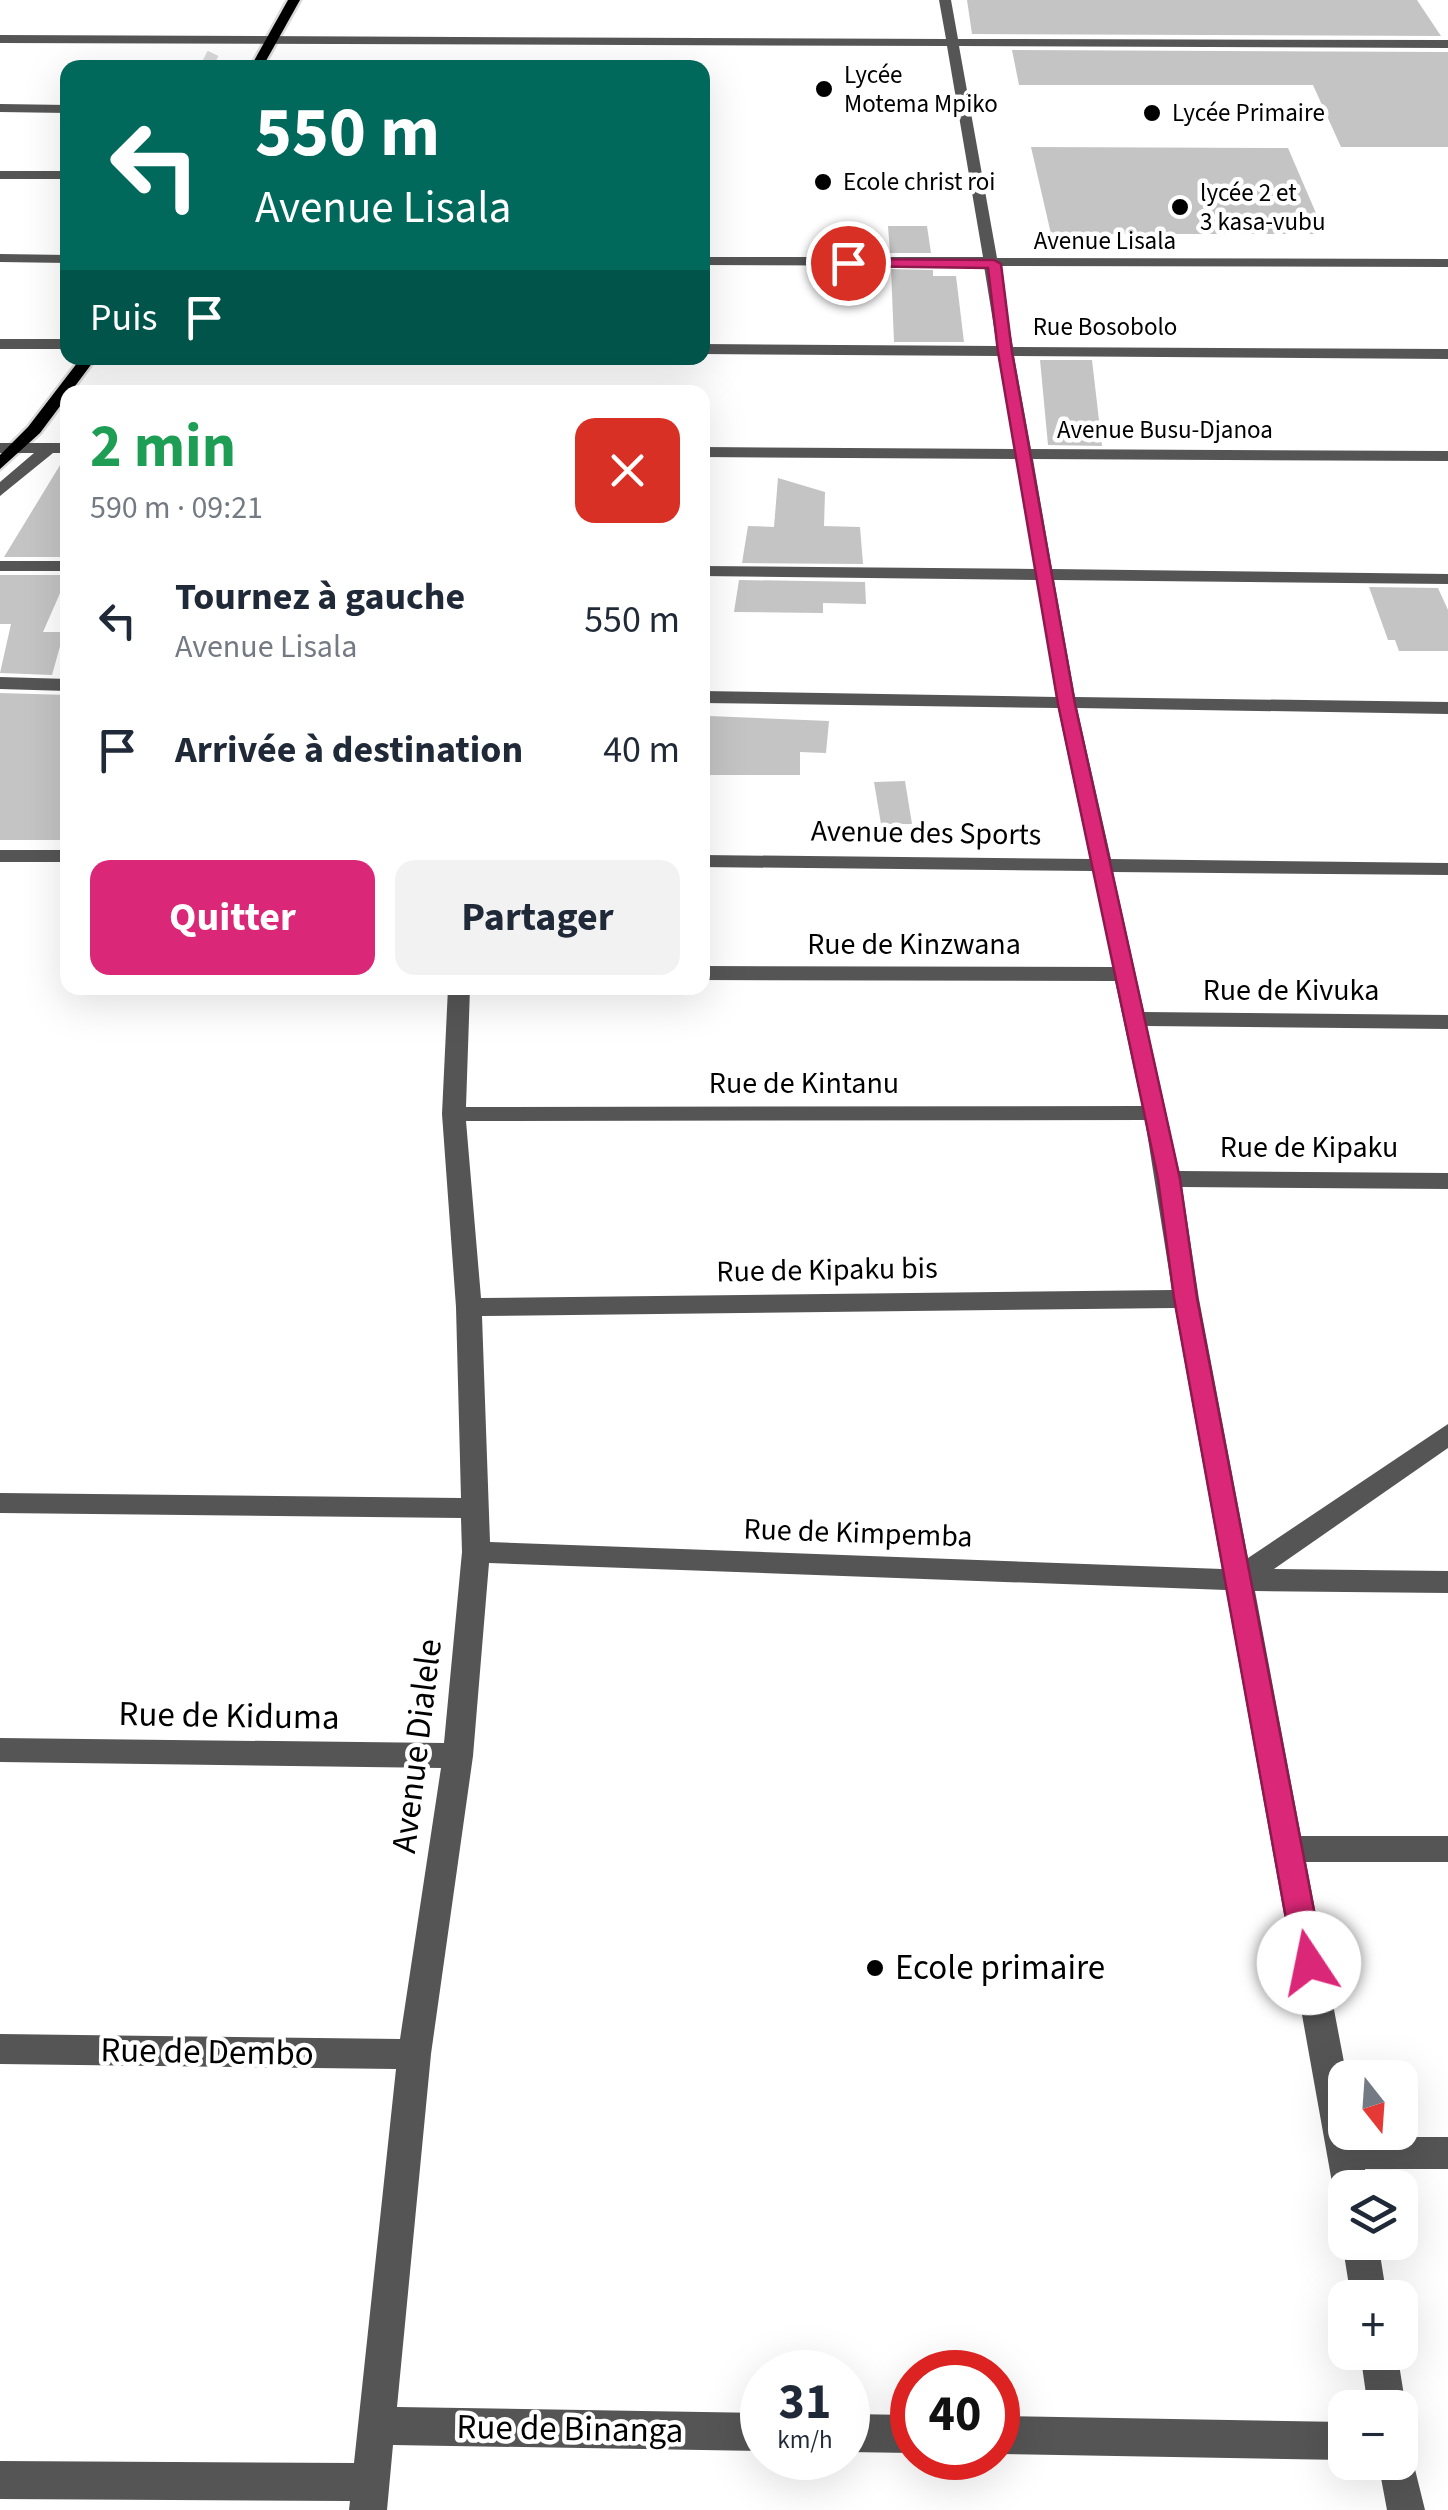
<!DOCTYPE html>
<html lang="fr">
<head>
<meta charset="utf-8">
<style>
	body { margin:0; font-family:"Source Sans 3",sans-serif; background:#f2f2f3; color:#1f2937; height:100vh; display:flex; flex-direction:column; font-size:38px; white-space:nowrap }
	* { box-sizing:border-box; margin:0 }
	p { font-size:32px; color:#747a83 }
	.icon { flex:none; width:55px; height:55px; fill:none; stroke:currentColor; stroke-width:2; stroke-linecap:round; stroke-linejoin:round }
	.map { position:relative; flex:1; overflow:hidden }
	.panel { position:absolute; left:60px; top:385px; width:650px; height:610px; display:flex; flex-direction:column; background:#fff; border-radius:20px; box-shadow:0 10px 40px #0002 }
	.panel>* { flex:none }
	.top-card { position:absolute; left:60px; top:60px; width:650px; height:305px; border-radius:20px; box-shadow:0 10px 40px #0002; background:#00695c; color:#fff; overflow:hidden }
	.needle { width:65px; rotate:163deg }
	.controls { position:absolute; left:1328px; top:2060px; display:grid; gap:20px }
	.controls a { display:grid; place-items:center; width:90px; height:90px; border-radius:20px; background:#fff; box-shadow:0 10px 40px #0002; font-size:50px }
	.speed { position:absolute; left:740px; top:2350px; display:flex; gap:20px; font-size:50px; font-weight:700; text-align:center }
	.speed>* { display:grid; place-content:center; width:130px; height:130px; border-radius:50%; background:#fff; box-shadow:0 10px 40px #0002; line-height:1 }
	.speed small { font-size:25px; font-weight:400 }
	.speed .limit { border:15px solid #d22; background:#fff; color:#111 }
	.pin { position:absolute; display:grid; place-items:center; width:85px; height:85px; color:#fff; margin:-42px; border:5px solid #fff; border-radius:50%; box-shadow:0 2px 10px #0007 }
	.me { position:absolute; width:110px; margin:-55px; rotate:349deg; stroke-linejoin:round; filter:drop-shadow(0 0 8px #0008) }
	.turn { display:flex; align-items:center; gap:35px; height:210px; padding:0 30px; font-size:45px }
	.turn .icon { width:130px; height:130px; stroke-width:2.5 }
	.turn b { display:block; font-size:70px; line-height:85px }
	.then { display:flex; align-items:center; height:95px; padding:0 30px; background:#0003; gap:20px; font-size:38px }
	.round { display:grid; place-items:center; flex:none; width:105px; height:105px; border-radius:20px; background:#f2f2f3 }
	.head { display:flex; align-items:center; justify-content:space-between; height:170px; padding:0 30px }
	h1 { font-size:60px; font-weight:700; line-height:75px; color:#1e9e55 }
	.button { display:flex; gap:20px; margin-top:auto; padding:20px 30px }
	.button a { flex:1; height:115px; border-radius:20px; background:#db2777; color:#fff; font-size:40px; font-weight:700; line-height:115px; text-align:center }
	.button a+a { background:#f2f2f3; color:#1f2937 }
	ul { padding:0; list-style:none }
	li { display:flex; align-items:center; gap:30px; height:130px; padding:0 30px }
	li div { flex:1 }
	li b { display:block; font-size:38px }
	li em { font-style:normal }
	.map>svg:first-child { display:block }
	.building { fill:#c4c4c4 }
	.lines { fill:none; stroke-linecap:round; stroke-linejoin:round }
	.minor-tunnel { stroke:#d9d9d9; stroke-width:12; stroke-dasharray:12 6; stroke-linecap:butt }
	.major-casing { stroke:#dbdbdb; stroke-width:5 }
	.minor { fill:#555; fill-rule:evenodd }
	.major { fill:#000; fill-rule:evenodd }
	.route { fill:#db2777; stroke:#8e194d; stroke-width:2.5 }
	.poi-dot { fill:#000; stroke:#fff; stroke-width:4 }
	.labels { text-anchor:middle; dominant-baseline:central; stroke-width:9; stroke-linejoin:round; paint-order:stroke }
	.far-poi-label { font-size:25px; fill:#000; stroke:#fff; text-anchor:start }
	.far-street-label { font-size:25px; fill:#000; stroke:#fff }
	.street-label { font-size:30px; fill:#000; stroke:#fff }
	.near-street-label { font-size:35px; fill:#000; stroke:#fff }
	.near-poi-label { font-size:35px; fill:#000; stroke:#fff; text-anchor:start }
</style>
</head>
<body>
<div class="map">
<svg width="1448" height="2510" viewBox="0 0 1448 2510">
	<rect width="100%" height="100%" fill="#fff"/>
	<g class="building">
		<polygon points="967,0 1417,0 1441,36 972,34"/>
		<polygon points="1012,50 1448,52 1448,147 1341,147 1313,85 1019,85"/>
		<polygon points="1031,147 1288,148 1325,234 1051,234"/>
		<polygon points="888,226 927,226 931,253 890,253"/>
		<polygon points="891,269 933,270 933,276 956,276 964,342 894,342"/>
		<polygon points="1040,360 1092,360 1102,446 1048,445"/>
		<polygon points="65,457 68,557 4,557"/>
		<polygon points="778,478 825,492 824,526 860,527 863,564 742,563 748,526 774,527"/>
		<polygon points="0,575 68,575 43,632 64,632 52,675 0,673 11,624 0,624"/>
		<polygon points="739,580 865,582 866,604 823,603 823,613 734,612"/>
		<polygon points="1369,587 1438,588 1448,610 1448,651 1399,651 1395,640 1388,640"/>
		<polygon points="0,693 68,695 68,840 0,840"/>
		<polygon points="709,716 829,721 826,753 800,752 800,775 705,775"/>
		<polygon points="905,781 912,824 881,824 874,782"/>
	</g>
	<g class="lines">
		<polyline class="minor-tunnel" points="205,56 221,64"/>
		<defs>
			<g id="major">
				<polygon points="288,0 300,0 262,68 250,68"/>
				<polygon points="81,358 96,358 40,433 0,469 0,455 28,427"/>
			</g>
		</defs>
		<use href="#major" class="major-casing"/>
		<g class="minor">
			<path d="M939,0h12l7,39 490,1v8l-489,-2 38,212 451,1v8l-450,-1 15,81 435,2v10l-434,-3 17,93 417,2v10l-415,-2 19,110 396,5v10l-394,-4 21,117 373,5v12l-371,-6 34,151 337,4v12l-335,-3 31,140 304,3v14l-301,-3 32,145 269,2v16l-266,-2 17,112 49,259 200,-134v24l-174,121 174,2v22l-193,-2 46,245h147v26h-142l41,216 -2,54h13l1,5h89v32h-83l3,19h-23v14l-6,-2 -6,-12 -107,-598 -737,-27 -16,193 -42,298 -34,353 365,6v38l-369,-6 -6,65h-38l1,-9 -350,-2v-38l354,2 42,-394 -396,-5v-30l400,5 41,-271 -441,-6v-24l444,5 18,-191 -1,-34 -461,-5v-20l461,5 -5,-191 -14,-193 6,-126h22l-4,119 676,-1 -27,-125 -413,-1v-14l411,1 -20,-96 -391,-4v-12l388,4 -32,-151 -356,-5v-12l354,6 -19,-117 -335,-4v-10l333,3 -19,-110 -314,-2v-10l313,2 -16,-93 -297,-2v-10l295,2 -13,-80 -282,-1v-8h281l-36,-211 -947,-3v-8l946,4zM1145,1120l27,170 -691,8 -15,-177zM1175,1308l47,261 -732,-27 -8,-226z"/>
			<polygon points="221,60 238,65 240,68 217,67"/>
			<polygon points="0,104 68,105 68,113 0,112"/>
			<rect x="0" y="171" width="68" height="8"/>
			<polygon points="0,254 68,255 68,263 0,262"/>
			<rect x="0" y="339" width="68" height="10"/>
			<polygon points="0,443 68,443 68,453 53,453 0,496 0,482 34,453 0,453"/>
			<rect x="0" y="561" width="68" height="10"/>
			<polygon points="0,677 68,679 68,691 0,689"/>
			<rect x="0" y="850" width="68" height="12"/>
			<polygon points="1345,2235 1345,2242 1378,2242 1387,2298 1351,2298 1342,2242"/>
			<polygon points="1360,2352 1397,2352 1406,2408 1400,2421 1400,2408 1368,2408"/>
			<polygon points="848,2414 912,2415 912,2453 848,2452"/>
			<polygon points="998,2416 1345,2422 1345,2460 998,2454"/>
			<polygon points="1400,2444 1410,2449 1425,2510 1387,2510 1378,2462 1400,2462"/>
		</g>
		<use href="#major" class="major"/>
	</g>
	<polygon class="route" points="848,259 994,260 1001,264 1012,352 1075,704 1180,1179 1197,1298 1324,1963 1320,1972 1309,1976 1298,1972 1294,1963 1174,1298 1158,1179 1058,704 998,352 988,268 844,266"/>
	<g class="poi-dot">
		<circle cx="824" cy="89" r="10"/>
		<circle cx="1152" cy="113" r="10"/>
		<circle cx="823" cy="182" r="10"/>
		<circle cx="1180" cy="207" r="10"/>
		<circle cx="875" cy="1968" r="10"/>
	</g>
	<g class="labels">
		<g class="far-poi-label">
			<text x="844" y="75">Lycée<tspan x="844" dy="29">Motema Mpiko</tspan></text>
			<text x="1172" y="113">Lycée Primaire</text>
			<text x="843" y="182">Ecole christ roi</text>
			<text x="1200" y="193">lycée 2 et<tspan x="1200" dy="29">3 kasa-vubu</tspan></text>
		</g>
		<g class="far-street-label">
			<text x="1105" y="241">Avenue Lisala</text>
			<text x="1105" y="327">Rue Bosobolo</text>
			<text x="1165" y="430">Avenue Busu-Djanoa</text>
		</g>
		<g class="street-label">
			<text transform="translate(926 833) rotate(1)">Avenue des Sports</text>
			<text x="914" y="944">Rue de Kinzwana</text>
			<text x="1291" y="990">Rue de Kivuka</text>
			<text x="804" y="1083">Rue de Kintanu</text>
			<text x="1309" y="1147">Rue de Kipaku</text>
			<text transform="translate(827 1270) rotate(-1)">Rue de Kipaku bis</text>
			<text transform="translate(858 1533) rotate(2)">Rue de Kimpemba</text>
		</g>
		<g class="near-street-label">
			<text transform="translate(229 1716) rotate(1)">Rue de Kiduma</text>
			<text transform="translate(417 1746) rotate(-83)">Avenue Dialele</text>
			<text transform="translate(207 2052) rotate(1)">Rue de Dembo</text>
			<text transform="translate(570 2429) rotate(1)">Rue de Binanga</text>
		</g>
		<g class="near-poi-label">
			<text x="895" y="1968">Ecole primaire</text>
		</g>
	</g>
</svg>
<div class="controls">
<a><svg class="needle" viewBox="-14 -14 28 28"><path d="M0-13l5 13h-10z" fill="#e53935"/><path d="M0 13l5-13h-10z" fill="#747a83"/></svg></a>
<a><svg class="icon" aria-label="layers" viewBox="0 0 24 24"><path d="M12 4l9 5-9 5-9-5zM3 14l9 5 9-5"/></svg></a>
<a>+</a>
<a>−</a>
</div>
<div class="speed"><div>31<small>km/h</small></div><div class="limit">40</div></div>
<div class="pin" style="left:848px;top:263px;background:#d93025"><svg class="icon" aria-label="arrive" viewBox="0 0 24 24"><path d="M6 21V4h12l-3 4 3 4H6"/></svg></div>
<svg class="me" style="left:1309px;top:1963px" viewBox="-20 -20 40 40"><circle r="19" fill="#fff"/><path d="M0-13L10 11 0 6-10 11z" fill="#db2777"/></svg>
<div class="top-card">
<div class="turn"><svg class="icon" aria-label="left" viewBox="0 0 24 24"><path d="M17 20v-9H6M10 6l-5 5 5 5"/></svg><div><b>550 m</b>Avenue Lisala</div></div>
<div class="then">Puis<svg class="icon" aria-label="arrive" viewBox="0 0 24 24"><path d="M6 21V4h12l-3 4 3 4H6"/></svg></div>
</div>
<section class="panel">
<div class="head"><div><h1>2 min</h1><p>590 m · 09:21</p></div><a class="round" style="background:#d93025;color:#fff"><svg class="icon" aria-label="close" viewBox="0 0 24 24"><path d="M6 6l12 12M18 6L6 18"/></svg></a></div>
<ul>
<li><svg class="icon" aria-label="left" viewBox="0 0 24 24"><path d="M17 20v-9H6M10 6l-5 5 5 5"/></svg><div><b>Tournez à gauche</b><p>Avenue Lisala</p></div><em>550 m</em></li>
<li><svg class="icon" aria-label="arrive" viewBox="0 0 24 24"><path d="M6 21V4h12l-3 4 3 4H6"/></svg><div><b>Arrivée à destination</b></div><em>40 m</em></li>
</ul>
<div class="button"><a>Quitter</a><a>Partager</a></div>
</section>
</div>
</body>
</html>
